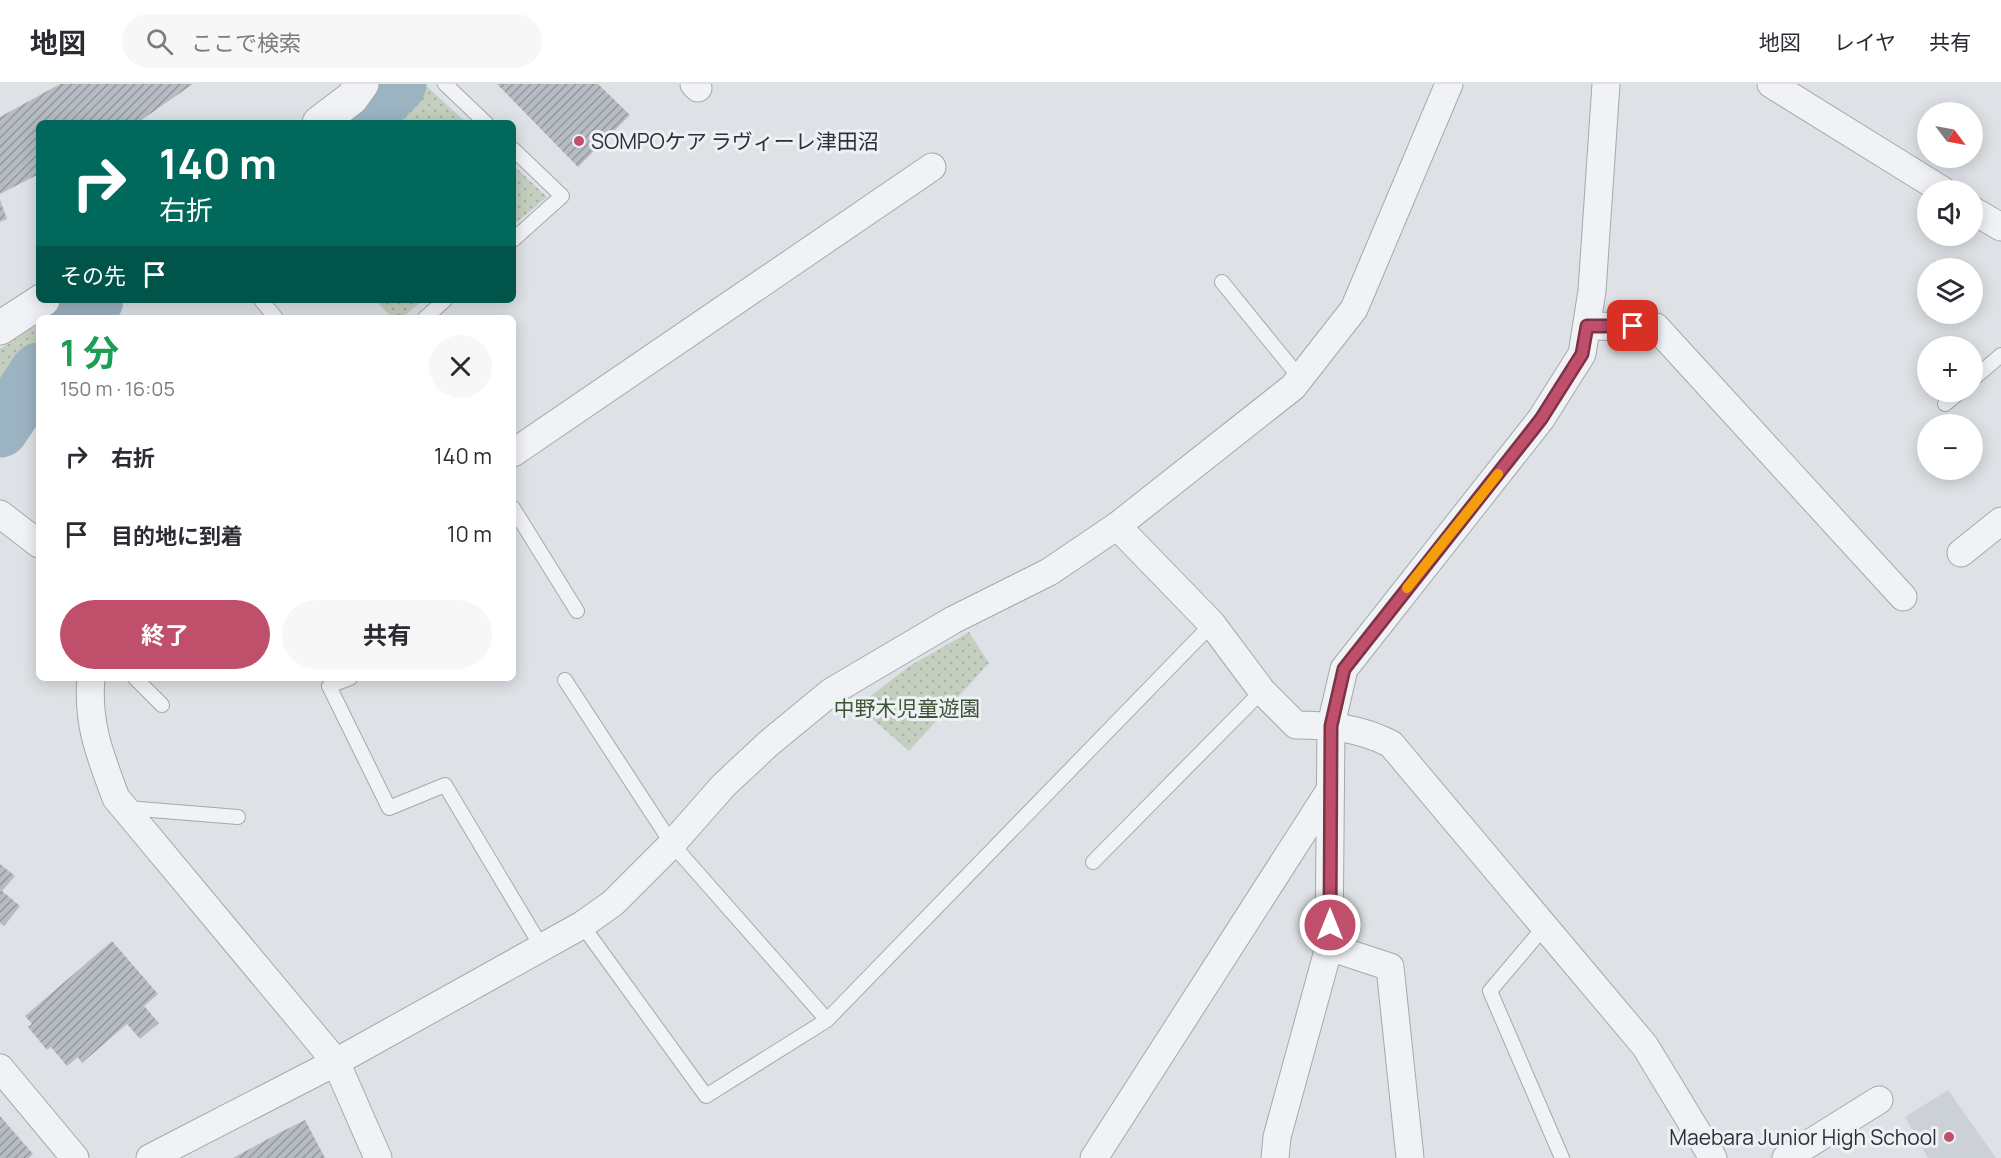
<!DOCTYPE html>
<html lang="ja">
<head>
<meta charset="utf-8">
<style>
	body { margin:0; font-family:Manrope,"Noto Sans JP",sans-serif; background:#f7f7f7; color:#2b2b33; height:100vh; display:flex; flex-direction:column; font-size:22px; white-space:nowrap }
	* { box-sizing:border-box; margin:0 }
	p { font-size:20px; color:#7c7c81 }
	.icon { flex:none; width:33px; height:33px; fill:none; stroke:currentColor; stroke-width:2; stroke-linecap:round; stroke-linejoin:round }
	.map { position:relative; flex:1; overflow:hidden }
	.details { position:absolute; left:36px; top:231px; width:480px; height:366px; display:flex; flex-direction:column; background:#fff; border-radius:9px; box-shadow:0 3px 15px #0003 }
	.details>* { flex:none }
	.guide { position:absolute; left:36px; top:36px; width:480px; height:183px; border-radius:9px; box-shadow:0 3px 15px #0003; background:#00695c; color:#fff; overflow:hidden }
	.needle { width:39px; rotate:122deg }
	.buttons { position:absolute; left:1917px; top:18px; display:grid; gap:12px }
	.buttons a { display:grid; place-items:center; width:66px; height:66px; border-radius:50%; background:#fff; box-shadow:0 3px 15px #0003; font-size:30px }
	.pin { position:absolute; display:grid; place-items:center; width:51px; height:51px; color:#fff; margin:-26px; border-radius:12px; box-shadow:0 3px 9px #0006 }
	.me { position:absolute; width:66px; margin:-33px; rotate:0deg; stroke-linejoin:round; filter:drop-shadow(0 0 4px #0008) }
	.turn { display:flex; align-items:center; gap:21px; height:126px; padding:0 24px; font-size:27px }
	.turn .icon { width:78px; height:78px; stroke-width:2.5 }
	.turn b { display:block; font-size:42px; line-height:51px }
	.then { display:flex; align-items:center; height:57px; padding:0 24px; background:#0003; gap:12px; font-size:22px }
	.round { display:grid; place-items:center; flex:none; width:63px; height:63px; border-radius:32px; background:#f7f7f7 }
	.headline { display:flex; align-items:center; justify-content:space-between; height:102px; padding:0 24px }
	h1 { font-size:36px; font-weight:700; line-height:45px; color:#1e9e55 }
	.primary-button { display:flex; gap:12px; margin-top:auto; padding:12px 24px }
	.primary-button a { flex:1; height:69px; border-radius:36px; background:#bf4f6b; color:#fff; font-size:24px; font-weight:700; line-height:69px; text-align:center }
	.primary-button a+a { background:#f7f7f7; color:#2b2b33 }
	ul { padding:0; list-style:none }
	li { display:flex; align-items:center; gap:18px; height:78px; padding:0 24px }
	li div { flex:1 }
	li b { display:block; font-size:22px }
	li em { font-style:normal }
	header { display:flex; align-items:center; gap:36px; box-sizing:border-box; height:84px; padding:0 30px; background:#fff; border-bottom:2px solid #e1e1e2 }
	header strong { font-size:28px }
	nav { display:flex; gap:33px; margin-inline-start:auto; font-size:21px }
	.search { width:420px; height:54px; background:#f7f7f7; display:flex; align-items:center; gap:15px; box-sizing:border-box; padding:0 21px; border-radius:33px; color:#7c7c81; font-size:22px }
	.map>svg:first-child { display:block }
	.built { fill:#ccd1d7 }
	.park { fill:url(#park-dots) }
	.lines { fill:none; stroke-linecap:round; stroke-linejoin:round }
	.river { stroke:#9cb3c2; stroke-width:57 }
	.building { fill:url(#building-hatch) }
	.service-casing { stroke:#a4a9af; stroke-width:16 }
	.minor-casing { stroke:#a4a9af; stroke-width:29 }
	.tertiary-casing { stroke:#a4a9af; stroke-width:35 }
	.service { stroke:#f0f2f5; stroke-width:14 }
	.minor { stroke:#f0f2f5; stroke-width:27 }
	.tertiary { stroke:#f0f2f5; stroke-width:33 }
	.route-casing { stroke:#7c3346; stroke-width:15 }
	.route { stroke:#bf4f6b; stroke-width:10 }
	.slow { stroke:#f59e0b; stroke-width:10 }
	.poi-dot { fill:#bf4f6b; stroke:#edf1f4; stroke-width:2 }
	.labels { text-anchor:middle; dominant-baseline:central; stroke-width:6; stroke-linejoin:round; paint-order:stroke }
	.poi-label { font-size:21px; fill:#29313b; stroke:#edf1f4; text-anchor:start }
	.park-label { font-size:21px; fill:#405538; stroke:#edf1f4 }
</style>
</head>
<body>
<header>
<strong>地図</strong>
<div class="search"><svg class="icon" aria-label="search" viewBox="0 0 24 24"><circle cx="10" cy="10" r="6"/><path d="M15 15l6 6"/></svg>ここで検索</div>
<nav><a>地図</a><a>レイヤ</a><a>共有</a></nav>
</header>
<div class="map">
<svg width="2001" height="1074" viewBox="0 0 2001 1074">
	<defs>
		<pattern id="park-dots" width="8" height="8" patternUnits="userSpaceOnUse" patternTransform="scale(1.5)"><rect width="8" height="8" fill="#c5cfc0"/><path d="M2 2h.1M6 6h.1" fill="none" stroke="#a9b2a6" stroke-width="1.8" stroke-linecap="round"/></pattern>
		<pattern id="building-hatch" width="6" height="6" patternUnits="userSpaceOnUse" patternTransform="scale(1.5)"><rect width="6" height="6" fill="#b6bcc2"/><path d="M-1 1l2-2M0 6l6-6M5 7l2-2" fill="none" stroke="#94999f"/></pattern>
	</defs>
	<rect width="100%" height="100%" fill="#dee2e6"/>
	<polygon class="built" points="1948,1006 1996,1074 1928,1074 1905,1033"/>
	<g class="park">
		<polygon points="415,0 424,0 467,39 377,39"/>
		<polygon points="513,81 547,113 513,141"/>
		<polygon points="375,216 423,216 402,234 392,234"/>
		<polygon points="39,240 39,270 0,327 0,265"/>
		<polygon points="969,548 989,579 909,667 858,622 908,583"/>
	</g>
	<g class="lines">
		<g class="river">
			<polyline points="359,39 398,0"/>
			<polyline points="74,234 79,226 95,216"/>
			<polyline points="0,345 39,287"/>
		</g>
	</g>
	<g class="building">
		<polygon points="60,0 193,0 137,39 39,39 39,90 0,110 0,33"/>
		<polygon points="497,0 598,0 630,31 578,83"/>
		<polygon points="0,116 7,135 0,138"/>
		<polygon points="0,780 15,792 2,807 20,822 4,842 0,839"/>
		<polygon points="112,857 158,910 144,922 159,939 140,955 127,940 82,979 78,973 67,982 51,963 47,966 28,943 32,940 25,932"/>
		<polygon points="0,1032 33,1070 29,1074 0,1074"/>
		<polygon points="305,1036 325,1074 233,1074 279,1049"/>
	</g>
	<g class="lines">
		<defs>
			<g id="service">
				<polyline points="445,0 486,39"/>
				<polyline points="513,65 562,112 513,156"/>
				<polyline points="1222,198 1300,294"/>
				<polyline points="261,216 276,234"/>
				<polyline points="425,234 445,216"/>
				<polyline points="1972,296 2001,271"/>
				<polyline points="1945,320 1960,308"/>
				<polyline points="513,424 577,527"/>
				<polyline points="135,594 162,621"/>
				<polyline points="350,594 329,602 389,724 445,701 541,862"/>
				<polyline points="565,596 672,760 827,936"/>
				<polyline points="127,724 238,733"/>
				<polyline points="1093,778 1262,607"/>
				<polyline points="582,841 706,1012 827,936 1212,540"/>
				<polyline points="1545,842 1490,907 1562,1074"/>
			</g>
			<g id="minor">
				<polyline points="694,0 698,4"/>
				<polyline points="1771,0 1942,106"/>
				<polyline points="1972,126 2001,143"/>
				<polyline points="1587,242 1656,243 1903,513"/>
				<polyline points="513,369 932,83"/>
				<polyline points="0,430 39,460"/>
				<path d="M1117,442l95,98 50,67 34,34c34,0 64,3 95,19l254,302 68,112"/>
				<polyline points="1961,469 2001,437"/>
				<path d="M91,594c-4,46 9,77 25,120l220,264 42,96"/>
				<polyline points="1329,863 1390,883 1410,1074"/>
				<polyline points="0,984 75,1074"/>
				<polyline points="150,1074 336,978 582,841 613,819 672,760 724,701 769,659 831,608 953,536 1049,488 1117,442 1293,303 1354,225 1449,0"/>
				<polyline points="1094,1074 1330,706"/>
				<polyline points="1275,1074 1277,1053 1329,863 1331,641 1344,585 1541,335 1582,270 1592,207 1606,0"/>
				<polyline points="1786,1074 1879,1016"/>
			</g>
			<g id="tertiary">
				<polyline points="319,39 352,14 362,0"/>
				<polyline points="0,244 43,216"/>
			</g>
		</defs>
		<use href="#service" class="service-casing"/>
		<use href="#minor" class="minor-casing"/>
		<use href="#tertiary" class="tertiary-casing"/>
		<use href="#service" class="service"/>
		<use href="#minor" class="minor"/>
		<use href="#tertiary" class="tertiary"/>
	</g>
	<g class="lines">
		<defs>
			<polyline id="route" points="1330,841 1331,642 1344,585 1541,335 1582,270 1587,242 1633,242"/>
		</defs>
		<use href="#route" class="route-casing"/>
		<use href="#route" class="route"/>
		<polyline class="slow" points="1407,504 1498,390"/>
	</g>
	<g class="poi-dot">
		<circle cx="579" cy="57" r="6"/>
		<circle cx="1949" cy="1053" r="6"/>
	</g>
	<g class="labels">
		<g class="poi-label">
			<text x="591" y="57">SOMPOケア ラヴィーレ津田沼</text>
			<text x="1937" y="1053" text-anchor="end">Maebara Junior High School</text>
		</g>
		<g class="park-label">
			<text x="907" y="624">中野木児童遊園</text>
		</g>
	</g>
</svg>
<div class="buttons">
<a><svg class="needle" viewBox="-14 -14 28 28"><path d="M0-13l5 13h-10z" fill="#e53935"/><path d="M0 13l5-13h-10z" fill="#7c7c81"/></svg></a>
<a><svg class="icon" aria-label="sound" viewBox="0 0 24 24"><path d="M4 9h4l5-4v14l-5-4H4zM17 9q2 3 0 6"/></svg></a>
<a><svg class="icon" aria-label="layers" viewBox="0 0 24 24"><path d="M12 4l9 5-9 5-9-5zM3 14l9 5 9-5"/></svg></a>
<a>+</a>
<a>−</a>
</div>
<div class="pin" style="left:1633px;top:242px;background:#d93025"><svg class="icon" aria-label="arrive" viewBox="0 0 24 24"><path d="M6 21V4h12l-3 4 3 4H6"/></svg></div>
<svg class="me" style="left:1330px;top:841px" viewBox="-20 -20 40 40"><circle r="17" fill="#bf4f6b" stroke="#fff" stroke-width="3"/><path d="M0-11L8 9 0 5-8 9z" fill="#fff"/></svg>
<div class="guide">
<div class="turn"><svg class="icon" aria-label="right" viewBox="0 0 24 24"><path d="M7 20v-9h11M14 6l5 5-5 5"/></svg><div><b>140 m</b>右折</div></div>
<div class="then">その先<svg class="icon" aria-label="arrive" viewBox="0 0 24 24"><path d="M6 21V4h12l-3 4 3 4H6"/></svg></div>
</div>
<section class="details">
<div class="headline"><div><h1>1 分</h1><p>150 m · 16:05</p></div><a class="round"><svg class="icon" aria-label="close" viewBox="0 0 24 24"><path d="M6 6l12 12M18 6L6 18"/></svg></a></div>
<ul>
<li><svg class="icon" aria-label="right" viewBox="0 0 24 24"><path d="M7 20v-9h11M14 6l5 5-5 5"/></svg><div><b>右折</b></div><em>140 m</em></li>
<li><svg class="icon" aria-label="arrive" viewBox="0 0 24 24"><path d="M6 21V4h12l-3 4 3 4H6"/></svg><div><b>目的地に到着</b></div><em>10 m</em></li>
</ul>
<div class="primary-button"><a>終了</a><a>共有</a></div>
</section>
</div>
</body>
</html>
